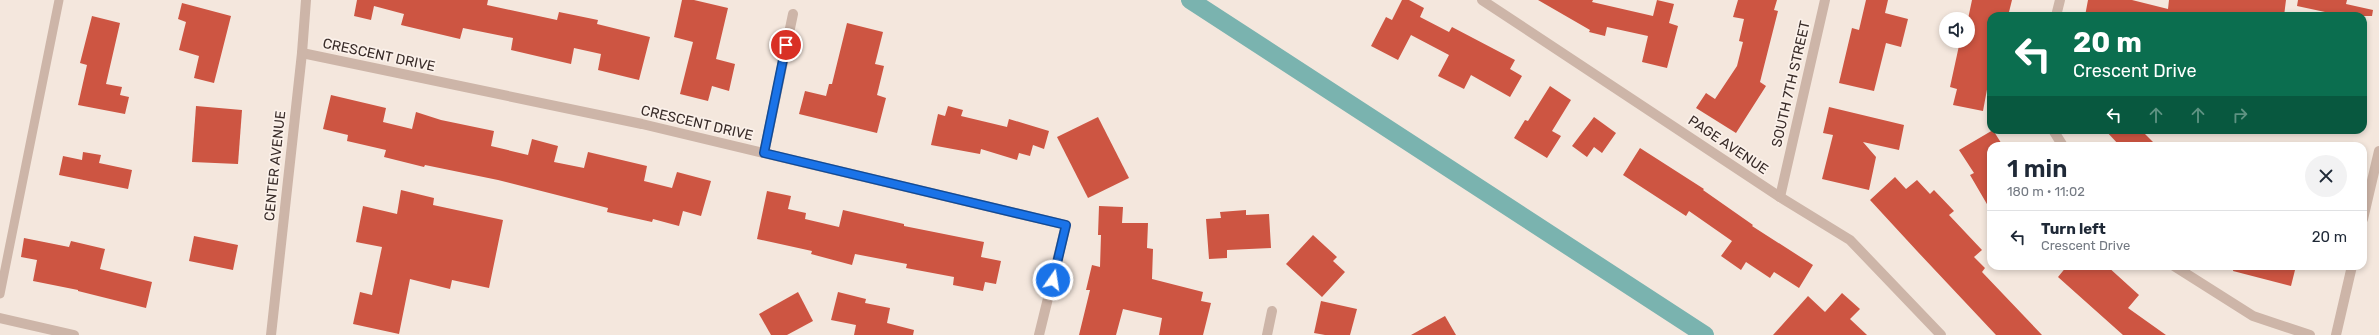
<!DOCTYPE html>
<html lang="en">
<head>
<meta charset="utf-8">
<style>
	body { margin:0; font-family:Rubik,sans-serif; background:#f2f2f3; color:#1f2937; height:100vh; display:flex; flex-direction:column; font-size:15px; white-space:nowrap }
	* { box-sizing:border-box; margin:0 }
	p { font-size:13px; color:#747a83 }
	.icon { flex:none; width:22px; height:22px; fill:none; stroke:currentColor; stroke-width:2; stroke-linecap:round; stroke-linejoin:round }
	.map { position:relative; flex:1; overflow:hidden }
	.drawer { position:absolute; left:1987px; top:142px; width:380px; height:128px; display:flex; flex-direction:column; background:#fff; border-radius:12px; box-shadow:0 2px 6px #0003 }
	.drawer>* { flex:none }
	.banner { position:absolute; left:1987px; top:12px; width:380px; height:122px; border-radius:12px; box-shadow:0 2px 6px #0003; background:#0b6e4f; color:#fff; overflow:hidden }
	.controls { position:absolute; left:1939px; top:12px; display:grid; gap:8px }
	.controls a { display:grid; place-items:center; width:36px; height:36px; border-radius:50%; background:#fff; box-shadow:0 2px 6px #0003; font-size:20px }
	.pin { position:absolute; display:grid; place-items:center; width:34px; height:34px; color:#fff; margin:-17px; border:2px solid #fff; border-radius:50%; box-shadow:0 1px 4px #0007 }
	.me { position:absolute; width:44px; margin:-22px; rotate:13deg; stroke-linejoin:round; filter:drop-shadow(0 0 3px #0008) }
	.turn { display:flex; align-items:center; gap:14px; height:84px; padding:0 20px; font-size:18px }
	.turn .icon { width:52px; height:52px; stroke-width:2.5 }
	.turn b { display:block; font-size:28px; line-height:34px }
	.lanes { display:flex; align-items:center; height:38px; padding:0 20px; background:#0003; justify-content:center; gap:20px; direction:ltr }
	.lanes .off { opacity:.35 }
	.round { display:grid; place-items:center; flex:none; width:42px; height:42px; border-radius:21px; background:#f2f2f3 }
	.summary { display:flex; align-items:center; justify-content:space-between; height:68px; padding:0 20px }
	h1 { font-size:24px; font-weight:600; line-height:30px }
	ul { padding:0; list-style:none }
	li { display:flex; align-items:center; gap:12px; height:52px; padding:0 20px; border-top:1px solid #e0e1e3 }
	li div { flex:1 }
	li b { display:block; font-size:15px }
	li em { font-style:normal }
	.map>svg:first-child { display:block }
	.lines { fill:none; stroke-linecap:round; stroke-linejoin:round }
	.canal { stroke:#7ab3af; stroke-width:18 }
	.building { fill:#cd5542 }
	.lane { stroke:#cdb5a8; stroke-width:9 }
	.street { stroke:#cdb5a8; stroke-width:10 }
	.route-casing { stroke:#114b97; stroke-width:10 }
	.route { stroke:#1a73e8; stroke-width:7 }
	.labels { text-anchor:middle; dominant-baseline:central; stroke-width:3.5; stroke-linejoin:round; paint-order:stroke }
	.street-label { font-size:14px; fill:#392c29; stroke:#fbf1ea }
</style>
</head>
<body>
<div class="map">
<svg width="2379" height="335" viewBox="0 0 2379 335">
	<rect width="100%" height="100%" fill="#f4e7dd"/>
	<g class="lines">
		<polyline class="canal" points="1190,0 1705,335"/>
	</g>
	<g class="building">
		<polygon points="357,0 488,0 487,5 557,20 559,12 598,20 597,24 650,37 639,80 598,70 601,54 574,48 571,64 511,50 513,38 463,28 460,39 401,25 404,14 374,6 371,20 354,16"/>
		<polygon points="682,0 694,0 728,8 716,59 735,64 729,91 712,86 708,101 680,94 693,42 674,37"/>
		<polygon points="1402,0 1409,0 1424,8 1420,17 1449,32 1452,27 1515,60 1510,69 1522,76 1510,97 1471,75 1464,89 1438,76 1449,55 1411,35 1398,60 1371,46 1386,17 1392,20"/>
		<polygon points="1538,0 1593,0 1592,2 1653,16 1657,0 1674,4 1669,23 1678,26 1667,68 1642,62 1648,36 1607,27 1605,36 1589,32 1590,30"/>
		<polygon points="1738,0 1777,0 1774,10 1778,11 1760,82 1766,86 1736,133 1696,108 1706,93 1715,99 1737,66 1743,42 1739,41 1744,19 1733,17"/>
		<polygon points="1866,0 1888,0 1885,13 1908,19 1901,47 1886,43 1874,91 1839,83 1852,28 1859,30"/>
		<polygon points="1972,0 2012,0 2008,16 1991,16 1991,68 1983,111 1953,105 1957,89 1950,87 1960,41 1968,41 1968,19"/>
		<polygon points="2088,0 2132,0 2168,9 2169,0 2286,0 2284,16 2219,16 2202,13 2201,16 2085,16"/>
		<polygon points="2298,0 2347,0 2346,4 2373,10 2372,16 2324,16 2325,12 2297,6"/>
		<polygon points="182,3 231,16 214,83 194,78 199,56 179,50 186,22 178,19"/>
		<polygon points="92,16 120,23 106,84 122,87 120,95 129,97 125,114 78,105 87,65 80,63"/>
		<polygon points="847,23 883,32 875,64 884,66 877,95 886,98 877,133 799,114 805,91 826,96 829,84 832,84"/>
		<polygon points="1550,86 1571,100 1552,131 1561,136 1547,158 1514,138 1525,120 1528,121"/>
		<polygon points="331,95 386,108 383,122 412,129 416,112 441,120 494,131 491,146 528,155 532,139 558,146 554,162 584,168 588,152 647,166 644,181 672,188 677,172 711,181 701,216 683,211 679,226 653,219 652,222 607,212 608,208 498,180 425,165 424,167 384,157 386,150 347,141 348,135 323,129"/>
		<polygon points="196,106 242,110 238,164 192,162"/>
		<polygon points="948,106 963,110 961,116 1007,127 1009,119 1049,131 1044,149 1033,145 1030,156 1019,153 1017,160 981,149 980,154 931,145 938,114 945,116"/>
		<polygon points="1829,107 1904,125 1899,150 1863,142 1876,157 1869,190 1822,179 1833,135 1823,133"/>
		<polygon points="1098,117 1129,178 1088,198 1057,137"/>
		<polygon points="1594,117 1616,133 1602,153 1594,147 1587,157 1572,146"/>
		<polygon points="1993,130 2003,146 1991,146 1991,211 1970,175 1974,173 1959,150"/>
		<polygon points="2105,130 2141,130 2157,146 2120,146"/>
		<polygon points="1640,148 1704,189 1703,190 1753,225 1752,226 1813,265 1799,288 1774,272 1770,278 1746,262 1741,270 1721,256 1732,241 1689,211 1686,216 1623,175"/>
		<polygon points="83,152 101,155 99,163 132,170 128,189 59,175 63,156 82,160"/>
		<polygon points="1895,177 1906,189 1917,180 1930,194 1934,190 1954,211 1949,215 1982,250 1974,257 1985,268 1982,272 2042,335 1996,335 1917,251 1870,200"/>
		<polygon points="401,190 434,198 433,205 503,220 489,288 452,280 450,289 410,279 399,334 353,324 360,292 372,295 382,247 356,242 363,206 397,214"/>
		<polygon points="767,191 791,196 788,209 806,213 805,219 839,227 843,210 904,224 904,226 984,242 981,257 1001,261 996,284 985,282 983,291 953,285 954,277 906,268 907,264 855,254 852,265 811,254 812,251 757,239"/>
		<polygon points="1099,206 1123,207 1122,223 1148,223 1147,248 1153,249 1152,279 1203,292 1201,301 1211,303 1203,335 1159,335 1162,318 1123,309 1116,335 1079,335 1090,290 1086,290 1092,265 1100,267 1101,235 1098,235"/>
		<polygon points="1246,210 1246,215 1269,214 1271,248 1227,250 1227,258 1209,259 1206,219 1221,218 1220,212"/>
		<polygon points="1313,235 1337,257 1333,261 1345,272 1322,297 1286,264"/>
		<polygon points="194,236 238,245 233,270 189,261"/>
		<polygon points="24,238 69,247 71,241 105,249 100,269 152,282 146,308 78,291 78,290 33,281 37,260 21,257"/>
		<polygon points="2067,266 2107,266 2139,295 2128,308 2166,335 2123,335 2058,277"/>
		<polygon points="2234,266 2296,266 2291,286 2233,271"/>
		<polygon points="798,292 813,321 787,335 771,335 759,314"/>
		<polygon points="838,292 866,299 865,303 890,308 887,323 914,330 913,335 854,335 856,325 831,320"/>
		<polygon points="1842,293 1860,309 1850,319 1867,335 1773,335 1808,296 1825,312"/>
		<polygon points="1321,301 1357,309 1350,335 1325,335 1314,333"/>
		<polygon points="1445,316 1456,335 1411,335"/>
	</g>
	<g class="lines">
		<polyline class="lane" points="0,294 59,0"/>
		<g class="street">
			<polyline points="1482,0 1780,197 1850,240 1941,335"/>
			<polyline points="2056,16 2060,0"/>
			<polyline points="302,53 642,124 1066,225 1039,335"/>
			<polyline points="2053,130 2063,146"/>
			<polyline points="764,153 793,14"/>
			<polyline points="1780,197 1825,0"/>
			<polyline points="2363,219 2379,151"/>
			<polyline points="2174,266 2253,316 2310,335"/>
			<polyline points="0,318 74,335"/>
			<polyline points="271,335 302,53 306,0"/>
			<polyline points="1267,335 1272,311"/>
			<polyline points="2336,335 2352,266"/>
		</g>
	</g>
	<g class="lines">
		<defs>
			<polyline id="route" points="786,45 764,153 1066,225 1053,280"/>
		</defs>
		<use href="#route" class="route-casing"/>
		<use href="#route" class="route"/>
	</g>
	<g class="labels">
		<g class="street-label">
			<text transform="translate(379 55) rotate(12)">CRESCENT DRIVE</text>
			<text transform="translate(1791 84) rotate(-77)">SOUTH 7TH STREET</text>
			<text transform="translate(697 123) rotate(13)">CRESCENT DRIVE</text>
			<text transform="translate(1728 145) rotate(34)">PAGE AVENUE</text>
			<text transform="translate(275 166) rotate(-84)">CENTER AVENUE</text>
		</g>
	</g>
</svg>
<div class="controls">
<a><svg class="icon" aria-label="sound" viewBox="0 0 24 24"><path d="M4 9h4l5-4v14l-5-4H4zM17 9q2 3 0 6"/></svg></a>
</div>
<div class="pin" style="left:786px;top:45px;background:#d93025"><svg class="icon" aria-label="arrive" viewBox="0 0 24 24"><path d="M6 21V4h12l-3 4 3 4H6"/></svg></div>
<svg class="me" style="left:1053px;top:280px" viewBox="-20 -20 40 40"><circle r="17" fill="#1a73e8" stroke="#fff" stroke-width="3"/><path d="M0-11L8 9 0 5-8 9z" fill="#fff"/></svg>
<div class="banner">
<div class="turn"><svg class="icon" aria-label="left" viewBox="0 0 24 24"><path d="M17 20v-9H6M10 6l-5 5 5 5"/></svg><div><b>20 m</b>Crescent Drive</div></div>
<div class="lanes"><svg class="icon" aria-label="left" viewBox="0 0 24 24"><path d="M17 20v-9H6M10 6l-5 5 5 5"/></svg><svg class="icon off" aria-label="ahead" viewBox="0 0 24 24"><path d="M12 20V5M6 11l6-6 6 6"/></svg><svg class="icon off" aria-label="ahead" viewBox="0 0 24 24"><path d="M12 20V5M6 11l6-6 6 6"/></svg><svg class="icon off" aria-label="right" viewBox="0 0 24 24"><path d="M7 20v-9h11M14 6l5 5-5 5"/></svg></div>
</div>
<section class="drawer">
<div class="summary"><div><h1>1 min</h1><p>180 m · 11:02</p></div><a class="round"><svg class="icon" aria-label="close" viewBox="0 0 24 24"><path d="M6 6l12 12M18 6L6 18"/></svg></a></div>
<ul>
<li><svg class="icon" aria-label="left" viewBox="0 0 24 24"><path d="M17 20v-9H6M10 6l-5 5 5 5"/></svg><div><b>Turn left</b><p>Crescent Drive</p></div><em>20 m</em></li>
</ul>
</section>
</div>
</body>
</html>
